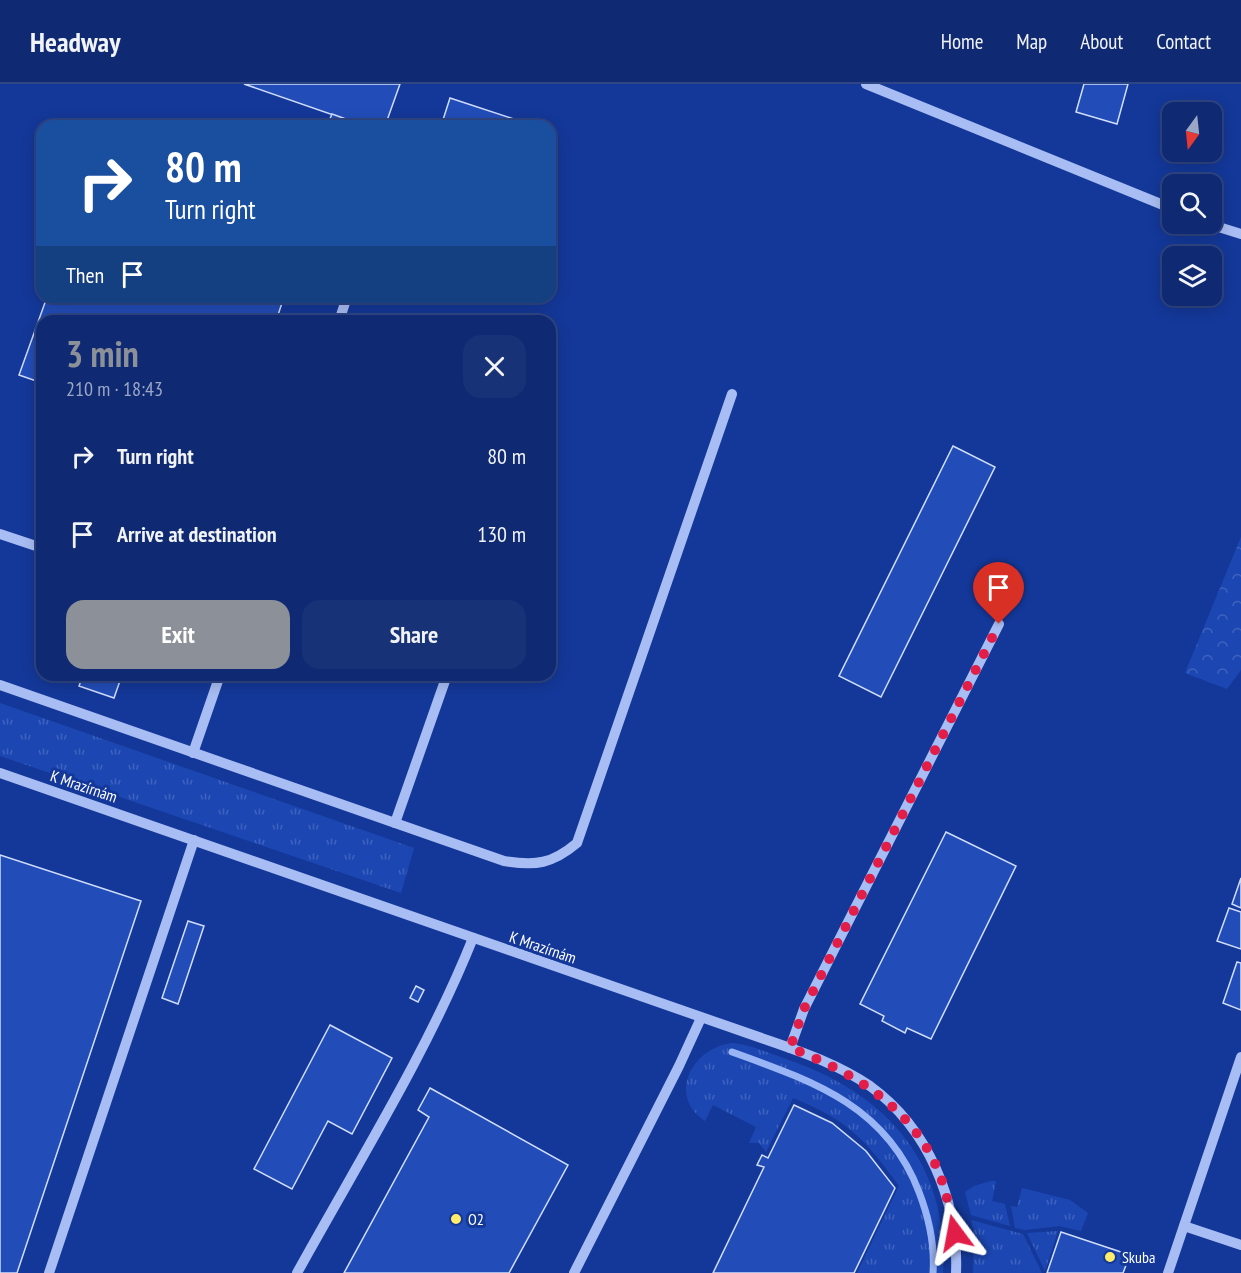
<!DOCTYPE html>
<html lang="en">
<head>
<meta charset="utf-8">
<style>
	body { margin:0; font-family:"PT Sans Narrow",sans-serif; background:#183278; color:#f1f3f6; height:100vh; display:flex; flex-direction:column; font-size:22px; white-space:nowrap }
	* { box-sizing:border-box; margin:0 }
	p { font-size:20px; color:#9ba7c4 }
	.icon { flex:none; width:33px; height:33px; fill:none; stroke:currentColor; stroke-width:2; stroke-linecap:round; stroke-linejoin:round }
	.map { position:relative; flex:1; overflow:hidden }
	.details { position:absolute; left:36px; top:231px; width:520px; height:366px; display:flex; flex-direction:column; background:#0f2a73; border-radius:18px; box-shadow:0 3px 15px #0003,0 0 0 2px #2f4685 }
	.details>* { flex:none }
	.hud { position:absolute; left:36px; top:36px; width:520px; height:183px; border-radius:18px; box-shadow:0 3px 15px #0003,0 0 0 2px #2f4685; background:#1a4fa0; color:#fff; overflow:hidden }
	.needle { width:39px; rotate:195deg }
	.tools { position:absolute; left:1162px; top:18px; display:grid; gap:12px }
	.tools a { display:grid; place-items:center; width:60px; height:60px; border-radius:12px; background:#0f2a73; box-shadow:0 3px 15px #0003,0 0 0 2px #2f4685; font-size:30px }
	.pin { position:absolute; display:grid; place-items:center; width:51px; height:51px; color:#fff; margin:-62px -26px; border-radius:50% 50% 50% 0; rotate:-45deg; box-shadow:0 0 6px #0007 }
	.pin .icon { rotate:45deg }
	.me { position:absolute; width:66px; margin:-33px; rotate:347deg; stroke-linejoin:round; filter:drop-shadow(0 0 4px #0008) }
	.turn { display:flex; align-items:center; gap:21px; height:126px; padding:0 30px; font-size:27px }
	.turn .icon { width:78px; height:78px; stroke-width:2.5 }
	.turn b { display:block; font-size:42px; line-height:51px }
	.then { display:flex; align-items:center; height:57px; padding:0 30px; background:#0003; gap:12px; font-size:22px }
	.round { display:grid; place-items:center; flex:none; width:63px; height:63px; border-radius:18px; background:#183278 }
	.overview { display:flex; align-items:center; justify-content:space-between; height:102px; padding:0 30px }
	h1 { font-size:36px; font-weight:600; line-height:45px; color:#8c9099 }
	.cta { display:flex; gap:12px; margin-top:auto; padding:12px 30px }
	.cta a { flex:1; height:69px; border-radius:18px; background:#8c9099; color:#fff; font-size:24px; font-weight:600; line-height:69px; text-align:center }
	.cta a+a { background:#183278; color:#f1f3f6 }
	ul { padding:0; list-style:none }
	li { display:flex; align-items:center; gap:18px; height:78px; padding:0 30px }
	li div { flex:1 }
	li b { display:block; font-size:22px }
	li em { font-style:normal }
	header { display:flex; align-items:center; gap:36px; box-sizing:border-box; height:84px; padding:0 30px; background:#0f2a73; border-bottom:2px solid #2f4685 }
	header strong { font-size:28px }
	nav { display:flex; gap:33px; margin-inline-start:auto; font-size:21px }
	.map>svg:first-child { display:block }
	.grass { fill:url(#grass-tufts) }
	.forest { fill:url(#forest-crowns) }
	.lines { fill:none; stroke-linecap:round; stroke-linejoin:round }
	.stream { stroke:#9ab5f6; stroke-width:7 }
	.building { fill:#224db8; stroke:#d0ddfd; stroke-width:1.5 }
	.minor { stroke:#a8bdf3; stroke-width:10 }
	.route { stroke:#e11d48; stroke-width:10; stroke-dasharray:0 18 }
	.poi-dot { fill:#ffec6a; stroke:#143899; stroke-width:2 }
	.labels { text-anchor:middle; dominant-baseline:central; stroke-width:6; stroke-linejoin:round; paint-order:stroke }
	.street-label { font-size:16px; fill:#fff; stroke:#143899 }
	.poi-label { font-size:16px; fill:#fff; stroke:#143899; text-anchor:start }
</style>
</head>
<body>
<header>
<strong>Headway</strong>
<nav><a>Home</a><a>Map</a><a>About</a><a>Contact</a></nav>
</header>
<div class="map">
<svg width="1241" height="1189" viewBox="0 0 1241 1189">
	<defs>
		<pattern id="grass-tufts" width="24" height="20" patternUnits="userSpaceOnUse" patternTransform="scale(1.5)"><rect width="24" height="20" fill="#1c47b3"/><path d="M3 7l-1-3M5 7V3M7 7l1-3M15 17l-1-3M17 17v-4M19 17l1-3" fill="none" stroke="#3e63be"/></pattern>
		<pattern id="forest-crowns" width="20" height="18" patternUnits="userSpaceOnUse" patternTransform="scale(1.5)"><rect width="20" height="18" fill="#1c47b3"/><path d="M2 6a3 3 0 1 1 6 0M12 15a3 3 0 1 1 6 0" fill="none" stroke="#3e63be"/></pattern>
	</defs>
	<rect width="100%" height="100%" fill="#143899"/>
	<g class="grass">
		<polygon points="0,619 414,764 401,809 0,672"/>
		<path d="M733,959c18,2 36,10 53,16 100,34 163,103 157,214h-9c5,-123 -88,-194 -199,-220 16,12 59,22 81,32 71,33 122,108 116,188h-75l42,-87c-34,-47 -51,-66 -106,-88l-27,54 -7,-9h-10l7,-16 -43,-22 -8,16c-39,-26 -12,-74 28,-78z"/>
		<polygon points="991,1097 996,1097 992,1117 1005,1120 1010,1142 971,1131 965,1108 974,1102"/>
		<polygon points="1022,1104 1070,1116 1088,1129 1081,1147 1059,1142 1025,1146 1015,1144 1011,1122 1017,1123"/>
		<polygon points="971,1136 1023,1150 1042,1189 973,1189 974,1152"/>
		<polygon points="1058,1147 1045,1187 1027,1149"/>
	</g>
	<polygon class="forest" points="1241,453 1241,586 1227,605 1185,589"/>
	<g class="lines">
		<path class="stream" d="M732,968c80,29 154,53 187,140 10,26 16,53 14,81"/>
	</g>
	<g class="building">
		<polygon points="244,0 400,0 385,42 365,42"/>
		<polygon points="1084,0 1128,0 1117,40 1076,28"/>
		<polygon points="450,14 532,41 532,42 441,42"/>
		<polygon points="332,30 365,42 327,42"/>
		<polygon points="47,213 284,213 276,237 42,237 42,299 19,291"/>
		<polygon points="953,362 995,383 881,613 839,592"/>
		<polygon points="83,591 122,591 114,614 79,602"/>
		<polygon points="946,748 1016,782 931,955 907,944 905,949 882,937 884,932 860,920"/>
		<polygon points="0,771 141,817 17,1189 0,1189"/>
		<polygon points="1241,794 1241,824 1232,820"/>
		<polygon points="1229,824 1241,828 1241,865 1217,857"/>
		<polygon points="188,837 204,842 178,920 162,914"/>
		<polygon points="1237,878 1241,879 1241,926 1223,919"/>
		<polygon points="416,902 424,906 418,918 410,914"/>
		<polygon points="330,941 392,974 352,1050 328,1037 292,1105 254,1085"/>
		<polygon points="430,1004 568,1081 509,1189 344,1189 429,1033 418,1026"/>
		<polygon points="794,1021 832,1039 866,1067 895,1104 854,1189 713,1189 764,1083 757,1081 762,1071 768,1074"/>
		<polygon points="1061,1148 1130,1171 1123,1189 1047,1189"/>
	</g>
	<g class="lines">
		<g class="minor">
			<polyline points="866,0 1173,125"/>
			<polyline points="1209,140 1241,150"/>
			<polyline points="339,237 347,213"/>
			<polyline points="0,450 42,464"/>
			<path d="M0,601l504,176c32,5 48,3 73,-18l155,-449"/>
			<polyline points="193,669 220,591"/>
			<path d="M0,689l770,268c35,12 69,24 100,45 58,42 89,116 86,187"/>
			<polyline points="395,739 447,591"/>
			<polyline points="790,964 804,925 999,540"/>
			<polyline points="1184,1142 1241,1161"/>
			<polyline points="49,1189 194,756"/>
			<path d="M297,1189c60,-109 130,-220 176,-335"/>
			<polyline points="574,1189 679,982 701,934"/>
			<polyline points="1168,1189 1241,973"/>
		</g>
	</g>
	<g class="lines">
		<path class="route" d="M955,1149c-4,-16 -7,-33 -12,-49 -23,-72 -87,-111 -153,-136l14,-39 195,-385"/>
	</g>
	<g class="poi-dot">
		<circle cx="456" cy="1135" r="6"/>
		<circle cx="1110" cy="1173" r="6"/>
	</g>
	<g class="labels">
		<g class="street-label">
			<text transform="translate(84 702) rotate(19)">K Mrazírnám</text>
			<text transform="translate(543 863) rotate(19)">K Mrazírnám</text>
		</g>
		<g class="poi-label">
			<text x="468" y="1135">O2</text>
			<text x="1122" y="1173">Skuba</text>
		</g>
	</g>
</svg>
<div class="tools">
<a><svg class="needle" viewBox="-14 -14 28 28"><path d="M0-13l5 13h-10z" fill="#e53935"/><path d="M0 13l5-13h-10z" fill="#9ba7c4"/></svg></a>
<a><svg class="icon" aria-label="search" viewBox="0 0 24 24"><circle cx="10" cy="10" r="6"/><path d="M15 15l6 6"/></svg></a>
<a><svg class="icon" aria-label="layers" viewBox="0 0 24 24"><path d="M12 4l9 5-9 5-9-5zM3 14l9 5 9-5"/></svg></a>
</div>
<div class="pin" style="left:999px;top:540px;background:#d93025"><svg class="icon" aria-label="arrive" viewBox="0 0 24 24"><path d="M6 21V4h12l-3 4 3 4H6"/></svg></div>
<svg class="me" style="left:955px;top:1149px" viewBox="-20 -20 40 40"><path d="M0-17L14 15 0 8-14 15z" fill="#e11d48" stroke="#fff" stroke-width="4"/></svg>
<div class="hud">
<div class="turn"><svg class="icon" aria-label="right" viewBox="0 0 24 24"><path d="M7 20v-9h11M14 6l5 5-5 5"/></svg><div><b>80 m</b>Turn right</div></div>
<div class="then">Then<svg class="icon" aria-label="arrive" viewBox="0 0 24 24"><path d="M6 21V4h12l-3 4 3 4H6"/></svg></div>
</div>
<section class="details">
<div class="overview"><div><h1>3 min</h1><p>210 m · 18:43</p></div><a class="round"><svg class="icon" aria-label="close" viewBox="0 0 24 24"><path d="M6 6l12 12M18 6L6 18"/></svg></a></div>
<ul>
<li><svg class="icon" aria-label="right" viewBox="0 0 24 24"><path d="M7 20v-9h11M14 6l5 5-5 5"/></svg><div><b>Turn right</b></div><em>80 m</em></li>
<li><svg class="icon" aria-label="arrive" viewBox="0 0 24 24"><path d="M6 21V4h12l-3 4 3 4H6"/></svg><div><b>Arrive at destination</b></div><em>130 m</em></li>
</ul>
<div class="cta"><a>Exit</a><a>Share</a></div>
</section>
</div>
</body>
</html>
